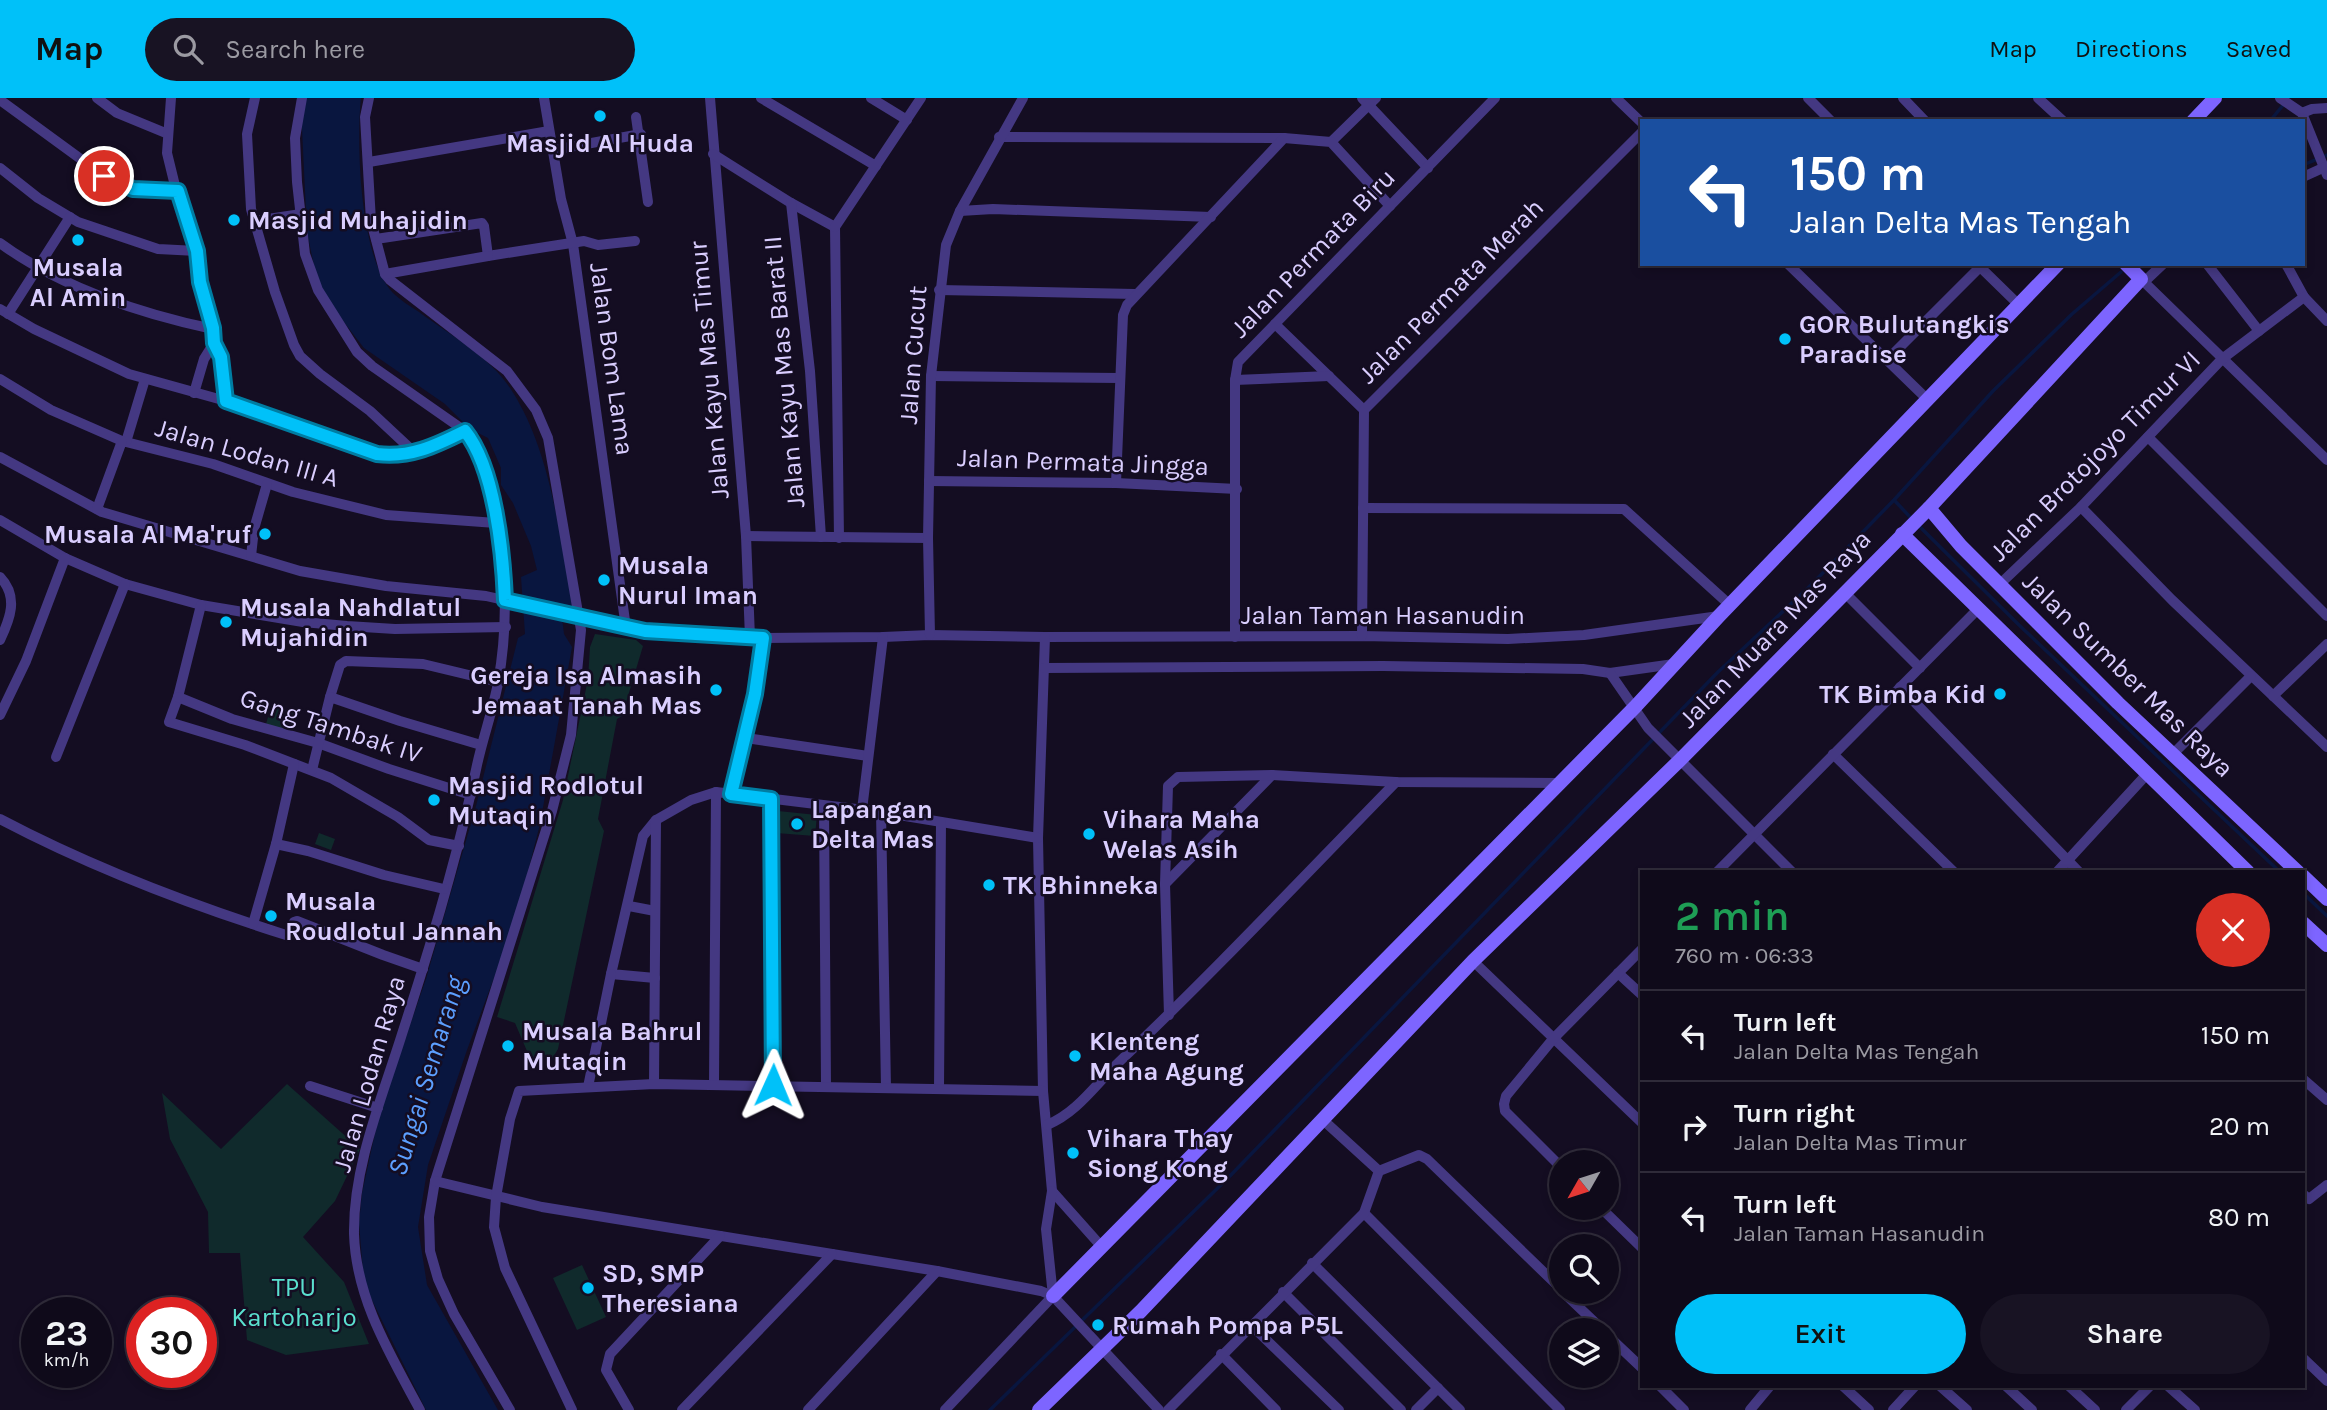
<!DOCTYPE html>
<html lang="en">
<head>
<meta charset="utf-8">
<style>
	body { margin:0; font-family:Karla,sans-serif; background:#181323; color:#f1f3f6; height:100vh; display:flex; flex-direction:column; font-size:26px; white-space:nowrap }
	* { box-sizing:border-box; margin:0 }
	p { font-size:23px; color:#9b9aa2 }
	.icon { flex:none; width:38px; height:38px; fill:none; stroke:currentColor; stroke-width:2; stroke-linecap:round; stroke-linejoin:round }
	.map { position:relative; flex:1; overflow:hidden }
	.details { position:absolute; left:1640px; top:772px; width:665px; height:518px; display:flex; flex-direction:column; background:#0f0a1a; border-radius:0px; box-shadow:0 4px 10px #0003,0 0 0 2px #2f2b39 }
	.details>* { flex:none }
	.guide { position:absolute; left:1640px; top:21px; width:665px; height:147px; border-radius:0px; box-shadow:0 4px 10px #0003,0 0 0 2px #2f2b39; background:#1a4fa0; color:#fff; overflow:hidden }
	.needle { width:46px; rotate:231deg }
	.fabs { position:absolute; left:1549px; top:1052px; display:grid; gap:14px }
	.fabs a { display:grid; place-items:center; width:70px; height:70px; border-radius:50%; background:#0f0a1a; box-shadow:0 4px 10px #0003,0 0 0 2px #2f2b39; font-size:35px }
	.speed { position:absolute; left:21px; top:1199px; display:flex; gap:14px; font-size:35px; font-weight:700; text-align:center }
	.speed>* { display:grid; place-content:center; width:91px; height:91px; border-radius:50%; background:#0f0a1a; box-shadow:0 4px 10px #0003,0 0 0 2px #2f2b39; line-height:1 }
	.speed small { font-size:18px; font-weight:400 }
	.speed .limit { border:10px solid #d22; background:#fff; color:#111 }
	.pin { position:absolute; display:grid; place-items:center; width:60px; height:60px; color:#fff; margin:-30px; border:4px solid #fff; border-radius:50%; box-shadow:0 2px 7px #0007 }
	.me { position:absolute; width:77px; margin:-38px; rotate:1deg; stroke-linejoin:round; filter:drop-shadow(0 0 5px #0008) }
	.turn { display:flex; align-items:center; gap:24px; height:147px; padding:0 35px; font-size:32px }
	.turn .icon { width:91px; height:91px; stroke-width:2.5 }
	.turn b { display:block; font-size:49px; line-height:60px }
	.round { display:grid; place-items:center; flex:none; width:74px; height:74px; border-radius:37px; background:#181323 }
	.overview { display:flex; align-items:center; justify-content:space-between; height:119px; padding:0 35px }
	h1 { font-size:42px; font-weight:600; line-height:52px; color:#1e9e55 }
	.primary-button { display:flex; gap:14px; margin-top:auto; padding:14px 35px }
	.primary-button a { flex:1; height:80px; border-radius:42px; background:#00c1f9; color:#111; font-size:28px; font-weight:600; line-height:80px; text-align:center }
	.primary-button a+a { background:#181323; color:#f1f3f6 }
	ul { padding:0; list-style:none }
	li { display:flex; align-items:center; gap:21px; height:91px; padding:0 35px; border-top:2px solid #2f2b39 }
	li div { flex:1 }
	li b { display:block; font-size:26px }
	li em { font-style:normal }
	header { display:flex; align-items:center; gap:42px; box-sizing:border-box; height:98px; padding:0 35px; background:#00c1f9; color:#111 }
	header strong { font-size:33px }
	nav { display:flex; gap:38px; margin-inline-start:auto; font-size:24px }
	.search { width:490px; height:63px; background:#181323; display:flex; align-items:center; gap:18px; box-sizing:border-box; padding:0 24px; border-radius:38px; color:#9b9aa2; font-size:26px }
	.map>svg:first-child { display:block }
	.green { fill:#102a2c }
	.water { fill:#09163f }
	.lines { fill:none; stroke-linecap:round; stroke-linejoin:round }
	.stream { stroke:#09163f; stroke-width:3.5 }
	.street { stroke:#443882; stroke-width:10 }
	.secondary { stroke:#7d65ff; stroke-width:14 }
	.route-casing { stroke:#007da2; stroke-width:18 }
	.route { stroke:#00c1f9; stroke-width:12 }
	.poi-dot { fill:#00c1f9; stroke:#140d22; stroke-width:2.5 }
	.labels { text-anchor:middle; dominant-baseline:central; stroke-width:5; stroke-linejoin:round; paint-order:stroke }
	.poi-label { font-size:26px; font-weight:bold; fill:#daceff; stroke:#140d22; text-anchor:start }
	.street-label { font-size:26px; fill:#daceff; stroke:#140d22 }
	.park-label { font-size:26px; fill:#5ae0cf; stroke:#140d22 }
	.water-label { font-size:28px; font-style:italic; fill:#5c9fff; stroke:#140d22 }
</style>
</head>
<body>
<header>
<strong>Map</strong>
<div class="search"><svg class="icon" aria-label="search" viewBox="0 0 24 24"><circle cx="10" cy="10" r="6"/><path d="M15 15l6 6"/></svg>Search here</div>
<nav><a>Map</a><a>Directions</a><a>Saved</a></nav>
</header>
<div class="map">
<svg width="2327" height="1312" viewBox="0 0 2327 1312">
	<rect width="100%" height="100%" fill="#140d22"/>
	<g class="green">
		<polygon points="595,536 636,542 643,548 622,618 617,621 598,721 604,733 558,951 552,961 546,963 530,960 515,925 497,919 563,702 588,581 590,549"/>
		<polygon points="271,608 295,614 289,637 265,630"/>
		<polygon points="778,713 817,717 815,738 776,735"/>
		<polygon points="319,735 335,741 331,752 315,746"/>
		<polygon points="287,986 360,1051 335,1103 303,1139 344,1184 369,1246 286,1257 247,1242 240,1155 209,1155 208,1114 170,1041 162,995 221,1051"/>
		<polygon points="582,1167 606,1219 577,1232 553,1180"/>
	</g>
	<path class="water" d="M304,0h57c-5,46 -1,161 32,195 7,7 17,13 26,19 31,23 72,45 93,79 39,61 47,143 61,213l-12,6 3,24 8,13 -32,177 -24,95 -49,131 -39,115 -10,62 9,58 71,125h-72l-62,-126 -5,-61 3,-30 17,-78 47,-136 50,-173 42,-168 7,-4 -4,-57 16,-7 -6,-24 -18,-43 -12,-18v-17l-13,-30 -18,-9 -25,-25 -81,-56 -45,-58 -12,-58 -6,-124z"/>
	<g class="lines">
		<g class="stream">
			<polyline points="2270,23 2284,6"/>
			<polyline points="2303,67 2327,57"/>
			<polyline points="1894,402 1912,421"/>
			<polyline points="1917,426 2019,527 2280,774"/>
			<polyline points="2303,795 2327,818"/>
			<polyline points="990,1312 1228,1080 1718,574 1808,490 1894,402 1993,293 2072,216 2121,174"/>
		</g>
		<g class="street">
			<polyline points="97,0 117,15 168,36"/>
			<polyline points="171,0 167,55 178,100 197,153 199,184 213,231 214,245 221,259 226,303"/>
			<polyline points="255,0 247,36 251,111 275,194 294,247 300,258 320,276 370,313 415,355"/>
			<path d="M302,0l-7,40 2,44 8,72 13,36 39,62 15,14 93,65c19,24 23,54 29,84 13,55 14,112 4,168 -5,27 -15,54 -21,82 -19,91 -46,180 -75,269 -20,64 -49,132 -48,200 2,65 36,120 66,176"/>
			<polyline points="369,0 365,19 371,123 385,176 390,182 507,273 536,312 548,340 581,532 571,637 552,713 435,1083 429,1119 430,1153 438,1181 454,1216 510,1312"/>
			<polyline points="544,0 561,101 573,146 626,530"/>
			<polyline points="710,0 746,438 750,540"/>
			<polyline points="761,0 876,68"/>
			<polyline points="871,0 907,22"/>
			<polyline points="1362,0 1428,70"/>
			<polyline points="1616,0 1642,25"/>
			<polyline points="1808,0 1831,23"/>
			<polyline points="1903,0 1925,23"/>
			<polyline points="2038,0 2063,23"/>
			<polyline points="2280,0 2302,15 2327,77"/>
			<polyline points="0,2 104,78 133,91 178,93"/>
			<polyline points="2302,15 2312,11 2327,10"/>
			<polyline points="636,19 648,104"/>
			<polyline points="999,39 1284,40"/>
			<polyline points="1331,44 1376,0"/>
			<polyline points="553,52 641,36"/>
			<polyline points="713,56 791,105 835,129"/>
			<polyline points="369,64 549,33"/>
			<polyline points="0,70 38,100 78,124 158,151 197,153"/>
			<polyline points="2303,79 2325,69"/>
			<polyline points="791,105 810,273 821,439"/>
			<polyline points="960,113 993,111 1211,119"/>
			<polyline points="254,123 301,116"/>
			<polyline points="835,129 839,440"/>
			<polyline points="835,129 921,0"/>
			<polyline points="376,141 482,125 484,128 488,158 584,143 598,147 635,143"/>
			<path d="M0,145c60,44 141,71 213,86"/>
			<polyline points="1788,166 1928,302"/>
			<polyline points="1977,166 2019,207"/>
			<polyline points="2207,166 2259,233"/>
			<polyline points="2286,166 2304,199"/>
			<polyline points="385,176 488,158"/>
			<polyline points="2141,181 2327,362"/>
			<polyline points="2144,184 2163,166"/>
			<polyline points="939,192 1135,196"/>
			<path d="M0,211l34,20 95,45 97,27 151,53c34,4 58,-8 88,-23"/>
			<polyline points="8,216 70,119"/>
			<polyline points="1275,226 1364,312"/>
			<polyline points="1887,262 1980,169"/>
			<polyline points="931,278 1119,280"/>
			<polyline points="0,281 51,312 122,343 213,366 293,394 386,417 496,425"/>
			<polyline points="1235,282 1329,278"/>
			<polyline points="194,295 204,261 214,245"/>
			<polyline points="2148,339 2327,518"/>
			<polyline points="126,344 145,281"/>
			<polyline points="0,359 102,414 300,473 386,488 486,498 626,530 671,536 746,540 883,539 930,537 1045,539 1362,538 1508,541 1584,537 1719,518"/>
			<polyline points="929,383 1116,385 1237,391"/>
			<polyline points="1116,385 1123,217 1127,207 1284,40 1331,44 1390,108"/>
			<polyline points="2081,409 2172,502 2327,649"/>
			<polyline points="1363,410 1624,411 1731,508"/>
			<polyline points="97,411 122,343"/>
			<polyline points="0,422 65,460 125,486 201,507 303,524 347,528 395,531 506,529"/>
			<polyline points="746,438 928,440"/>
			<polyline points="251,458 254,431 267,386"/>
			<path d="M0,479c19,20 10,42 0,63"/>
			<polyline points="2000,486 2081,409 2222,261 2304,199 2327,223"/>
			<polyline points="1845,495 1920,570"/>
			<polyline points="201,507 178,599 169,624 245,647 331,680 398,719 429,742 459,748"/>
			<polyline points="930,537 928,440 931,278 946,147 960,113 1023,0"/>
			<polyline points="1362,538 1364,312 1642,34"/>
			<polyline points="1045,539 1038,740 1043,993 1052,1093 1101,1148"/>
			<polyline points="1235,539 1235,282 1238,264 1495,0"/>
			<polyline points="1044,570 1383,568 1583,571 1610,575 1674,566"/>
			<polyline points="1610,575 1648,630 1792,774"/>
			<polyline points="1900,589 2079,774"/>
			<polyline points="2273,598 2327,546"/>
			<polyline points="178,599 232,621 318,645 389,671 471,697"/>
			<polyline points="330,599 340,567 346,563 423,566 498,584"/>
			<polyline points="0,617 26,563 65,460"/>
			<polyline points="746,640 868,658"/>
			<polyline points="1833,656 1954,774"/>
			<polyline points="2172,657 2251,578"/>
			<polyline points="56,659 125,486"/>
			<polyline points="312,672 330,599 400,623 481,647"/>
			<polyline points="731,696 755,596 763,540"/>
			<polyline points="771,701 773,987"/>
			<polyline points="824,708 826,988"/>
			<polyline points="862,712 883,539"/>
			<polyline points="881,714 886,990"/>
			<path d="M0,721c91,48 188,85 286,116l3,-1 5,-12 3,-1 86,34 40,14"/>
			<polyline points="276,746 308,753 384,777 444,791"/>
			<polyline points="1717,774 1978,511"/>
			<polyline points="2057,774 2147,676"/>
			<polyline points="1165,786 1272,677"/>
			<polyline points="629,808 655,813"/>
			<polyline points="253,826 276,746 294,666"/>
			<polyline points="1473,863 1642,1025"/>
			<polyline points="1618,875 1642,897"/>
			<polyline points="655,880 611,876 643,738 656,722"/>
			<polyline points="1169,917 1165,786 1168,688 1178,679 1272,677 1396,684 1559,685"/>
			<polyline points="2303,981 2327,1002"/>
			<polyline points="654,986 656,722 691,702 716,694 881,714 1038,740"/>
			<polyline points="714,987 716,694"/>
			<polyline points="310,988 378,1010"/>
			<polyline points="588,989 611,876"/>
			<polyline points="939,991 941,724"/>
			<polyline points="1322,1021 1379,1073"/>
			<path d="M1047,1027c30,-12 49,-41 72,-63 95,-90 185,-186 277,-280"/>
			<polyline points="1561,1069 1505,1013 1504,1006 1506,998 1553,941 1642,851"/>
			<polyline points="435,1083 542,1109 937,1173 1041,1193 1053,1198 1159,1312"/>
			<polyline points="1052,1093 1046,1131 1053,1198"/>
			<polyline points="2303,1096 2309,1101 2327,1087"/>
			<polyline points="1601,1110 1642,1150"/>
			<polyline points="1364,1115 1560,1312"/>
			<polyline points="1312,1165 1460,1312"/>
			<polyline points="1283,1194 1401,1312"/>
			<polyline points="1563,1194 1603,1232"/>
			<polyline points="1251,1227 1339,1312"/>
			<polyline points="1606,1236 1642,1270"/>
			<polyline points="1221,1256 1276,1312"/>
			<polyline points="2303,1260 2327,1283"/>
			<polyline points="1660,1288 1684,1312"/>
			<polyline points="1843,1288 1869,1312"/>
			<polyline points="1940,1288 1967,1312"/>
			<polyline points="2006,1288 2032,1312"/>
			<polyline points="2069,1288 2095,1312"/>
			<polyline points="2168,1288 2195,1312"/>
			<polyline points="572,1312 505,1170 494,1129 496,1099 510,1021 519,993 654,986 1043,993"/>
			<polyline points="629,1312 606,1272 610,1256 720,1138"/>
			<polyline points="682,1312 832,1156"/>
			<polyline points="808,1312 937,1173"/>
			<polyline points="945,1312 1053,1198"/>
			<polyline points="1168,1312 1364,1115 1379,1073 1419,1057 1427,1061 1561,1191"/>
			<polyline points="1416,1312 1438,1290"/>
			<polyline points="1750,1312 1770,1288"/>
			<polyline points="1893,1312 1915,1288"/>
			<polyline points="2126,1312 2150,1288"/>
		</g>
		<g class="secondary">
			<polyline points="2193,23 2215,0"/>
			<polyline points="1929,410 1961,448 2118,605 2298,774"/>
			<polyline points="1902,436 2248,774"/>
			<polyline points="2303,778 2327,801"/>
			<polyline points="2303,825 2327,847"/>
			<polyline points="1053,1198 1635,609 1719,518 2058,166"/>
			<polyline points="1039,1312 1141,1213 1473,863 1680,662 1929,410 2141,181 2126,166"/>
		</g>
	</g>
	<g class="lines">
		<defs>
			<path id="route" d="M104,78l29,13 45,2 19,60 3,31 13,46 1,15 7,14 5,44 151,53c33,4 58,-8 88,-23 30,37 38,122 40,169l140,31 118,7 -8,56 -24,100 40,5 2,286"/>
		</defs>
		<use href="#route" class="route-casing"/>
		<use href="#route" class="route"/>
	</g>
	<g class="poi-dot">
		<circle cx="600" cy="18" r="7"/>
		<circle cx="234" cy="122" r="7"/>
		<circle cx="78" cy="142" r="7"/>
		<circle cx="1785" cy="241" r="7"/>
		<circle cx="265" cy="436" r="7"/>
		<circle cx="604" cy="482" r="7"/>
		<circle cx="226" cy="524" r="7"/>
		<circle cx="716" cy="592" r="7"/>
		<circle cx="2000" cy="596" r="7"/>
		<circle cx="434" cy="702" r="7"/>
		<circle cx="797" cy="726" r="7"/>
		<circle cx="1089" cy="736" r="7"/>
		<circle cx="989" cy="787" r="7"/>
		<circle cx="271" cy="818" r="7"/>
		<circle cx="508" cy="948" r="7"/>
		<circle cx="1075" cy="958" r="7"/>
		<circle cx="1073" cy="1055" r="7"/>
		<circle cx="588" cy="1190" r="7"/>
		<circle cx="1098" cy="1227" r="7"/>
	</g>
	<g class="labels">
		<g class="poi-label">
			<text x="600" y="45" text-anchor="middle">Masjid Al Huda</text>
			<text x="248" y="122">Masjid Muhajidin</text>
			<text x="78" y="169" text-anchor="middle">Musala<tspan x="78" dy="30">Al Amin</tspan></text>
			<text x="1799" y="226">GOR Bulutangkis<tspan x="1799" dy="30">Paradise</tspan></text>
			<text x="251" y="436" text-anchor="end">Musala Al Ma'ruf</text>
			<text x="618" y="467">Musala<tspan x="618" dy="30">Nurul Iman</tspan></text>
			<text x="240" y="509">Musala Nahdlatul<tspan x="240" dy="30">Mujahidin</tspan></text>
			<text x="702" y="577" text-anchor="end">Gereja Isa Almasih<tspan x="702" dy="30">Jemaat Tanah Mas</tspan></text>
			<text x="1986" y="596" text-anchor="end">TK Bimba Kid</text>
			<text x="448" y="687">Masjid Rodlotul<tspan x="448" dy="30">Mutaqin</tspan></text>
			<text x="811" y="711">Lapangan<tspan x="811" dy="30">Delta Mas</tspan></text>
			<text x="1103" y="721">Vihara Maha<tspan x="1103" dy="30">Welas Asih</tspan></text>
			<text x="1003" y="787">TK Bhinneka</text>
			<text x="285" y="803">Musala<tspan x="285" dy="30">Roudlotul Jannah</tspan></text>
			<text x="522" y="933">Musala Bahrul<tspan x="522" dy="30">Mutaqin</tspan></text>
			<text x="1089" y="943">Klenteng<tspan x="1089" dy="30">Maha Agung</tspan></text>
			<text x="1087" y="1040">Vihara Thay<tspan x="1087" dy="30">Siong Kong</tspan></text>
			<text x="602" y="1175">SD, SMP<tspan x="602" dy="30">Theresiana</tspan></text>
			<text x="1112" y="1227">Rumah Pompa P5L</text>
		</g>
		<g class="street-label">
			<text transform="translate(1313 155) rotate(-46)">Jalan Permata Biru</text>
			<text transform="translate(1451 193) rotate(-45)">Jalan Permata Merah</text>
			<text transform="translate(913 257) rotate(-86)">Jalan Cucut</text>
			<text transform="translate(612 261) rotate(82)">Jalan Bom Lama</text>
			<text transform="translate(709 272) rotate(-95)">Jalan Kayu Mas Timur</text>
			<text transform="translate(784 274) rotate(-95)">Jalan Kayu Mas Barat II</text>
			<text transform="translate(247 355) rotate(16)">Jalan Lodan III A</text>
			<text transform="translate(2095 358) rotate(-45)">Jalan Brotojoyo Timur VI</text>
			<text transform="translate(1083 364) rotate(2)">Jalan Permata Jingga</text>
			<text x="1383" y="517">Jalan Taman Hasanudin</text>
			<text transform="translate(1775 531) rotate(-46)">Jalan Muara Mas Raya</text>
			<text transform="translate(2128 577) rotate(44)">Jalan Sumber Mas Raya</text>
			<text transform="translate(331 628) rotate(18)">Gang Tambak IV</text>
			<text transform="translate(369 976) rotate(-74)">Jalan Lodan Raya</text>
		</g>
		<g class="park-label">
			<text x="294" y="1189">TPU<tspan x="294" dy="30">Kartoharjo</tspan></text>
		</g>
		<g class="water-label">
			<text transform="translate(426 978) rotate(-73)">Sungai Semarang</text>
		</g>
	</g>
</svg>
<div class="fabs">
<a><svg class="needle" viewBox="-14 -14 28 28"><path d="M0-13l5 13h-10z" fill="#e53935"/><path d="M0 13l5-13h-10z" fill="#9b9aa2"/></svg></a>
<a><svg class="icon" aria-label="search" viewBox="0 0 24 24"><circle cx="10" cy="10" r="6"/><path d="M15 15l6 6"/></svg></a>
<a><svg class="icon" aria-label="layers" viewBox="0 0 24 24"><path d="M12 4l9 5-9 5-9-5zM3 14l9 5 9-5"/></svg></a>
</div>
<div class="speed"><div>23<small>km/h</small></div><div class="limit">30</div></div>
<div class="pin" style="left:104px;top:78px;background:#d93025"><svg class="icon" aria-label="arrive" viewBox="0 0 24 24"><path d="M6 21V4h12l-3 4 3 4H6"/></svg></div>
<svg class="me" style="left:773px;top:987px" viewBox="-20 -20 40 40"><path d="M0-17L14 15 0 8-14 15z" fill="#00c1f9" stroke="#fff" stroke-width="4"/></svg>
<div class="guide">
<div class="turn"><svg class="icon" aria-label="left" viewBox="0 0 24 24"><path d="M17 20v-9H6M10 6l-5 5 5 5"/></svg><div><b>150 m</b>Jalan Delta Mas Tengah</div></div>
</div>
<section class="details">
<div class="overview"><div><h1>2 min</h1><p>760 m · 06:33</p></div><a class="round" style="background:#d93025;color:#fff"><svg class="icon" aria-label="close" viewBox="0 0 24 24"><path d="M6 6l12 12M18 6L6 18"/></svg></a></div>
<ul>
<li><svg class="icon" aria-label="left" viewBox="0 0 24 24"><path d="M17 20v-9H6M10 6l-5 5 5 5"/></svg><div><b>Turn left</b><p>Jalan Delta Mas Tengah</p></div><em>150 m</em></li>
<li><svg class="icon" aria-label="right" viewBox="0 0 24 24"><path d="M7 20v-9h11M14 6l5 5-5 5"/></svg><div><b>Turn right</b><p>Jalan Delta Mas Timur</p></div><em>20 m</em></li>
<li><svg class="icon" aria-label="left" viewBox="0 0 24 24"><path d="M17 20v-9H6M10 6l-5 5 5 5"/></svg><div><b>Turn left</b><p>Jalan Taman Hasanudin</p></div><em>80 m</em></li>
</ul>
<div class="primary-button"><a>Exit</a><a>Share</a></div>
</section>
</div>
</body>
</html>
